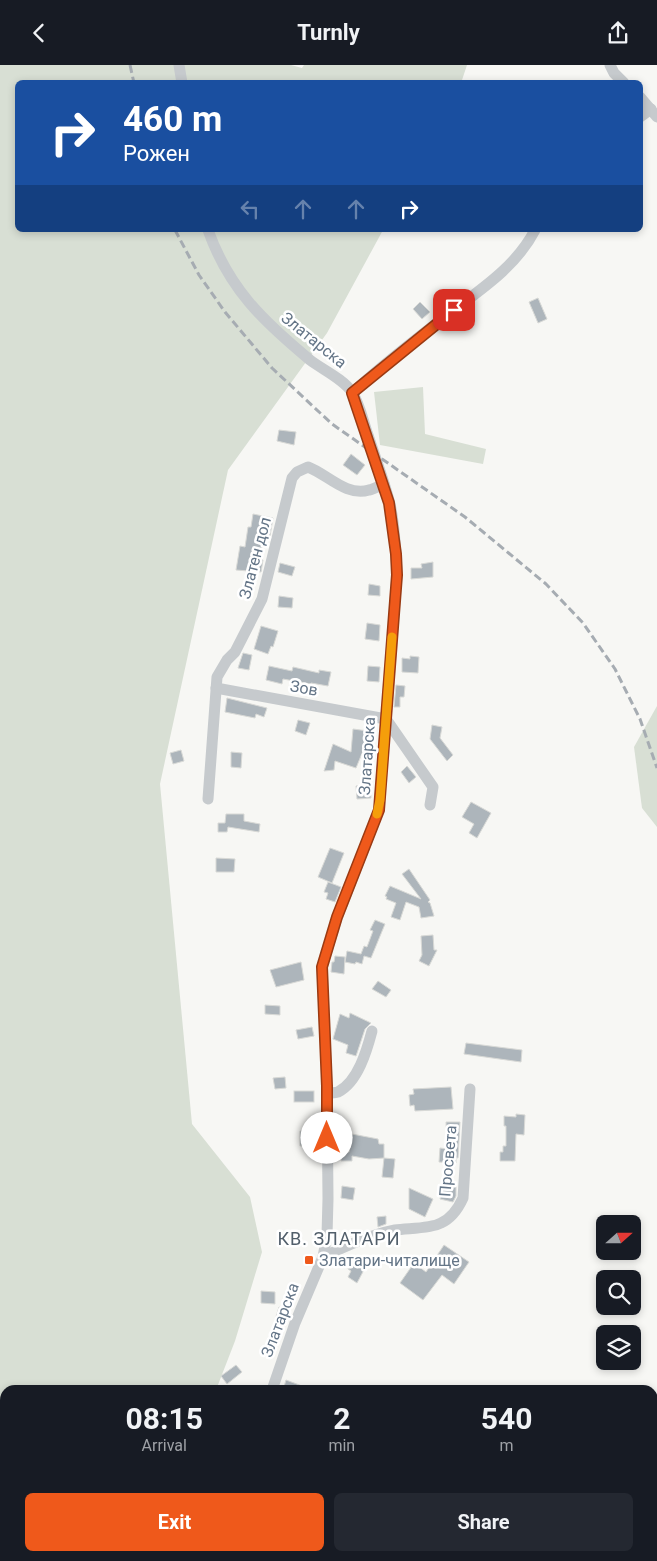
<!DOCTYPE html>
<html lang="en">
<head>
<meta charset="utf-8">
<style>
	body { margin:0; font-family:Roboto,sans-serif; background:#242831; color:#f1f3f6; height:100vh; display:flex; flex-direction:column; font-size:19px; white-space:nowrap }
	* { box-sizing:border-box; margin:0 }
	p { font-size:16px; color:#9ea1a6 }
	.icon { flex:none; width:28px; height:28px; fill:none; stroke:currentColor; stroke-width:2; stroke-linecap:round; stroke-linejoin:round }
	.map { position:relative; flex:1; overflow:hidden }
	.side { position:absolute; left:0px; top:1320px; width:658px; height:176px; display:flex; flex-direction:column; background:#171b24; border-radius:15px 15px 0 0; box-shadow:0 2px 8px #0003 }
	.side>* { flex:none }
	.guide { position:absolute; left:15px; top:15px; width:628px; height:152px; border-radius:8px; box-shadow:0 2px 8px #0003; background:#1a4fa0; color:#fff; overflow:hidden }
	.needle { width:32px; rotate:69deg }
	.tools { position:absolute; left:596px; top:1150px; display:grid; gap:10px }
	.tools a { display:grid; place-items:center; width:45px; height:45px; border-radius:8px; background:#171b24; box-shadow:0 2px 8px #0003; font-size:25px }
	.pin { position:absolute; display:grid; place-items:center; width:42px; height:42px; color:#fff; margin:-21px; border-radius:10px; box-shadow:0 2px 8px #0006 }
	.me { position:absolute; width:55px; margin:-28px; rotate:0deg; stroke-linejoin:round; filter:drop-shadow(0 0 4px #0008) }
	.turn { display:flex; align-items:center; gap:18px; height:105px; padding:0 25px; font-size:22px }
	.turn .icon { width:65px; height:65px; stroke-width:2.5 }
	.turn b { display:block; font-size:35px; line-height:42px }
	.lanes { display:flex; align-items:center; height:48px; padding:0 25px; background:#0003; justify-content:center; gap:25px; direction:ltr }
	.lanes .off { opacity:.35 }
	.eta { display:flex; justify-content:space-evenly; align-items:center; height:85px; text-align:center }
	.eta b { font-size:30px; font-weight:700; line-height:35px }
	.cta { display:flex; gap:10px; margin-top:auto; padding:10px 25px }
	.cta a { flex:1; height:58px; border-radius:8px; background:#ef591b; color:#fff; font-size:20px; font-weight:700; line-height:58px; text-align:center }
	.cta a+a { background:#242831; color:#f1f3f6 }
	header { display:flex; justify-content:space-between; align-items:center; height:65px; padding:0 25px; background:#171b24; font-size:22px; font-weight:700 }
	.map>svg:first-child { display:block }
	.green { fill:#d8dfd4 }
	.building { fill:#adb5bb; stroke:#d8d9d6 }
	.lines { fill:none; stroke-linecap:round; stroke-linejoin:round }
	.minor { stroke:#c6cacd; stroke-width:11 }
	.rail { stroke:#a6acb2; stroke-width:3; stroke-dasharray:8 4; stroke-linecap:butt }
	.route-casing { stroke:#9b3a12; stroke-width:12 }
	.route { stroke:#ef591b; stroke-width:9 }
	.slow { stroke:#f59e0b; stroke-width:9 }
	.poi-dot { fill:#ef591b; stroke:#fff; stroke-width:2 }
	.labels { text-anchor:middle; dominant-baseline:central; stroke-width:5; stroke-linejoin:round; paint-order:stroke }
	.street-label { font-size:16px; fill:#647587; stroke:#fff }
	.poi-label { font-size:16px; fill:#647587; stroke:#fff; text-anchor:start }
	.neighbourhood-label { font-size:18px; letter-spacing:1px; fill:#525f6b; stroke:#fff }
</style>
</head>
<body>
<header><svg class="icon" aria-label="back" viewBox="0 0 24 24"><path d="M15 5l-7 7 7 7"/></svg>Turnly<svg class="icon" aria-label="share" viewBox="0 0 24 24"><path d="M12 15V3M7 8l5-5 5 5M5 13v7h14v-7"/></svg></header>
<div class="map">
<svg width="657" height="1496" viewBox="0 0 657 1496">
	<rect width="100%" height="100%" fill="#f7f7f4"/>
	<g class="green">
		<polygon points="0,0 291,0 302,3 304,0 467,0 461,18 18,18 18,165 383,165 327,268 228,405 160,719 192,1059 250,1132 262,1187 235,1276 216,1325 5,1325 5,1491 143,1491 141,1496 0,1496"/>
		<polygon points="423,322 425,369 486,384 483,399 380,380 374,327"/>
		<polygon points="657,641 657,762 642,743 634,682"/>
	</g>
	<g class="building">
		<polygon points="538,233 547,254 538,258 529,237"/>
		<polygon points="420,237 430,247 422,254 413,244"/>
		<polygon points="279,365 296,367 294,380 277,376"/>
		<polygon points="351,389 365,400 357,410 343,400"/>
		<polygon points="253,449 273,453 270,471 264,470 260,494 263,495 261,507 236,505 240,481 245,482 248,462 251,462"/>
		<polygon points="433,497 433,512 411,514 411,503 422,503 421,499"/>
		<polygon points="280,498 295,502 292,511 278,507"/>
		<polygon points="369,519 380,521 380,531 368,530"/>
		<polygon points="279,531 293,533 292,543 278,542"/>
		<polygon points="367,558 380,560 379,576 365,574"/>
		<polygon points="261,561 278,566 273,582 271,581 268,589 254,584"/>
		<polygon points="243,588 252,590 249,605 238,603"/>
		<polygon points="410,591 419,592 418,608 402,607 402,593 410,594"/>
		<polygon points="269,601 292,606 293,602 319,608 319,605 331,607 328,621 311,618 311,619 283,614 282,619 266,615"/>
		<polygon points="368,601 380,602 379,617 367,616"/>
		<polygon points="396,620 405,621 404,632 400,632 400,642 394,642"/>
		<polygon points="227,633 267,643 264,652 256,649 255,653 225,647"/>
		<polygon points="298,655 310,658 306,670 295,666"/>
		<polygon points="432,660 442,662 440,673 453,690 447,696 430,674"/>
		<polygon points="353,664 368,666 366,686 363,686 356,703 335,696 334,705 324,706 333,679 351,687"/>
		<polygon points="181,685 184,696 173,699 170,688"/>
		<polygon points="231,687 242,688 241,703 231,702"/>
		<polygon points="407,701 416,712 409,718 401,707"/>
		<polygon points="370,719 371,733 357,734 356,721"/>
		<polygon points="471,737 491,748 477,773 469,768 474,759 462,752"/>
		<polygon points="226,749 244,749 244,756 260,759 259,767 228,762 227,767 218,767 218,758 225,758"/>
		<polygon points="330,783 344,788 332,818 318,812"/>
		<polygon points="216,793 235,794 234,807 216,807"/>
		<polygon points="409,804 430,835 428,837 430,838 434,851 421,853 419,842 406,837 400,855 391,852 396,838 386,834 387,832 385,831 390,821 421,834 402,809"/>
		<polygon points="328,817 341,822 335,837 326,834 328,828 324,827"/>
		<polygon points="375,855 385,859 371,893 364,891 362,899 356,897 355,899 345,897 347,886 361,889 364,881 367,882 373,866 370,865"/>
		<polygon points="433,870 434,885 437,885 429,901 419,896 422,890 421,871"/>
		<polygon points="335,891 345,892 344,909 331,907 332,897 334,897"/>
		<polygon points="301,897 304,915 276,922 270,905"/>
		<polygon points="378,916 391,925 386,932 372,924"/>
		<polygon points="265,940 280,941 280,950 265,949"/>
		<polygon points="350,948 371,958 365,964 356,991 346,988 348,980 333,974 340,949 349,953"/>
		<polygon points="312,962 314,971 298,974 296,965"/>
		<polygon points="466,978 522,985 521,997 464,989"/>
		<polygon points="285,1012 286,1023 275,1024 273,1013"/>
		<polygon points="451,1022 453,1044 415,1046 414,1040 410,1041 409,1030 414,1029 413,1024"/>
		<rect x="294" y="1026" width="20" height="11"/>
		<polygon points="516,1049 525,1050 524,1070 516,1069 515,1096 500,1096 500,1087 503,1087 503,1081 506,1081 506,1061 504,1061 504,1051 516,1052"/>
		<polygon points="446,1057 460,1057 458,1093 456,1093 456,1098 439,1097 440,1083 447,1084"/>
		<polygon points="300,1066 318,1066 318,1080 300,1081"/>
		<polygon points="352,1069 378,1074 379,1079 384,1079 384,1093 369,1094 352,1091 352,1096 341,1096 341,1087 349,1087"/>
		<polygon points="384,1093 395,1094 393,1113 382,1112"/>
		<polygon points="443,1119 456,1121 456,1131 453,1137 440,1134"/>
		<polygon points="342,1121 355,1123 353,1135 341,1133"/>
		<polygon points="409,1123 433,1134 425,1152 409,1144"/>
		<polygon points="386,1151 386,1159 378,1162 377,1152"/>
		<polygon points="444,1180 469,1197 454,1219 442,1210 423,1235 400,1218 414,1198 426,1207"/>
		<polygon points="352,1196 365,1203 357,1218 348,1212 351,1206 348,1204"/>
		<polygon points="261,1226 275,1227 275,1239 261,1238"/>
		<polygon points="279,1242 288,1245 283,1258 275,1255"/>
		<polygon points="236,1300 242,1307 227,1319 221,1311"/>
		<polygon points="286,1315 310,1324 310,1325 283,1325"/>
	</g>
	<g class="lines">
		<g class="minor">
			<polyline points="179,0 182,18"/>
			<polyline points="610,0 614,8 624,18"/>
			<polyline points="640,32 657,52"/>
			<polyline points="640,52 651,44"/>
			<path d="M208,165c21,59 55,91 102,130 13,10 32,18 42,32 8,12 11,29 16,43 7,22 16,45 22,69 5,23 6,47 7,71l-18,235 -42,108 -15,49 5,119 1,113 -1,36 -4,22 -28,66 -23,67"/>
			<path d="M352,328c30,-28 63,-53 95,-78 33,-25 69,-48 88,-85"/>
			<polyline points="216,623 386,654 433,722 430,740"/>
			<path d="M208,734l9,-122 10,-17 8,-8 27,-53 30,-121 5,-6 11,-5c19,7 38,30 61,23 5,-1 10,-4 15,-6"/>
			<path d="M327,1028c3,0 8,0 11,-1 20,-10 29,-42 34,-61"/>
			<path d="M323,1192c23,-11 47,-22 72,-27 13,-2 35,-1 46,-7 11,-5 17,-14 22,-25l7,-109"/>
			<polyline points="253,1491 255,1496"/>
		</g>
		<g class="rail">
			<polyline points="130,0 134,18"/>
			<polyline points="175,165 199,210 225,247 272,303 332,359 465,452 546,519 583,558 615,604 640,654 657,703"/>
			<polyline points="652,1481 657,1470"/>
			<polyline points="646,1496 648,1491"/>
		</g>
	</g>
	<g class="lines">
		<defs>
			<polyline id="route" points="327,1073 327,1021 322,902 337,852 379,745 397,510 396,489 389,438 352,328 454,245"/>
		</defs>
		<use href="#route" class="route-casing"/>
		<use href="#route" class="route"/>
		<polyline class="slow" points="377,749 380,735 392,572"/>
	</g>
	<rect class="poi-dot" x="304" y="1190" width="10" height="10" rx="2.5"/>
	<g class="labels">
		<g class="street-label">
			<text transform="translate(314 275) rotate(39)">Златарска</text>
			<text transform="translate(255 493) rotate(-75)">Златен дол</text>
			<text transform="translate(304 623) rotate(10)">Зов</text>
			<text transform="translate(367 691) rotate(-86)">Златарска</text>
			<text transform="translate(448 1096) rotate(-85)">Просвета</text>
			<text transform="translate(280 1255) rotate(-69)">Златарска</text>
		</g>
		<g class="poi-label">
			<text x="319" y="1195">Златари-читалище</text>
		</g>
		<g class="neighbourhood-label">
			<text x="339" y="1173">КВ. ЗЛАТАРИ</text>
		</g>
	</g>
</svg>
<div class="tools">
<a><svg class="needle" viewBox="-14 -14 28 28"><path d="M0-13l5 13h-10z" fill="#e53935"/><path d="M0 13l5-13h-10z" fill="#9ea1a6"/></svg></a>
<a><svg class="icon" aria-label="search" viewBox="0 0 24 24"><circle cx="10" cy="10" r="6"/><path d="M15 15l6 6"/></svg></a>
<a><svg class="icon" aria-label="layers" viewBox="0 0 24 24"><path d="M12 4l9 5-9 5-9-5zM3 14l9 5 9-5"/></svg></a>
</div>
<div class="pin" style="left:454px;top:245px;background:#d93025"><svg class="icon" aria-label="arrive" viewBox="0 0 24 24"><path d="M6 21V4h12l-3 4 3 4H6"/></svg></div>
<svg class="me" style="left:327px;top:1073px" viewBox="-20 -20 40 40"><circle r="19" fill="#fff"/><path d="M0-13L10 11 0 6-10 11z" fill="#ef591b"/></svg>
<div class="guide">
<div class="turn"><svg class="icon" aria-label="right" viewBox="0 0 24 24"><path d="M7 20v-9h11M14 6l5 5-5 5"/></svg><div><b>460 m</b>Рожен</div></div>
<div class="lanes"><svg class="icon off" aria-label="left" viewBox="0 0 24 24"><path d="M17 20v-9H6M10 6l-5 5 5 5"/></svg><svg class="icon off" aria-label="ahead" viewBox="0 0 24 24"><path d="M12 20V5M6 11l6-6 6 6"/></svg><svg class="icon off" aria-label="ahead" viewBox="0 0 24 24"><path d="M12 20V5M6 11l6-6 6 6"/></svg><svg class="icon" aria-label="right" viewBox="0 0 24 24"><path d="M7 20v-9h11M14 6l5 5-5 5"/></svg></div>
</div>
<section class="side">
<div class="eta">
<div><b>08:15</b><p>Arrival</p></div>
<div><b>2</b><p>min</p></div>
<div><b>540</b><p>m</p></div>
</div>
<div class="cta"><a>Exit</a><a>Share</a></div>
</section>
</div>
</body>
</html>
